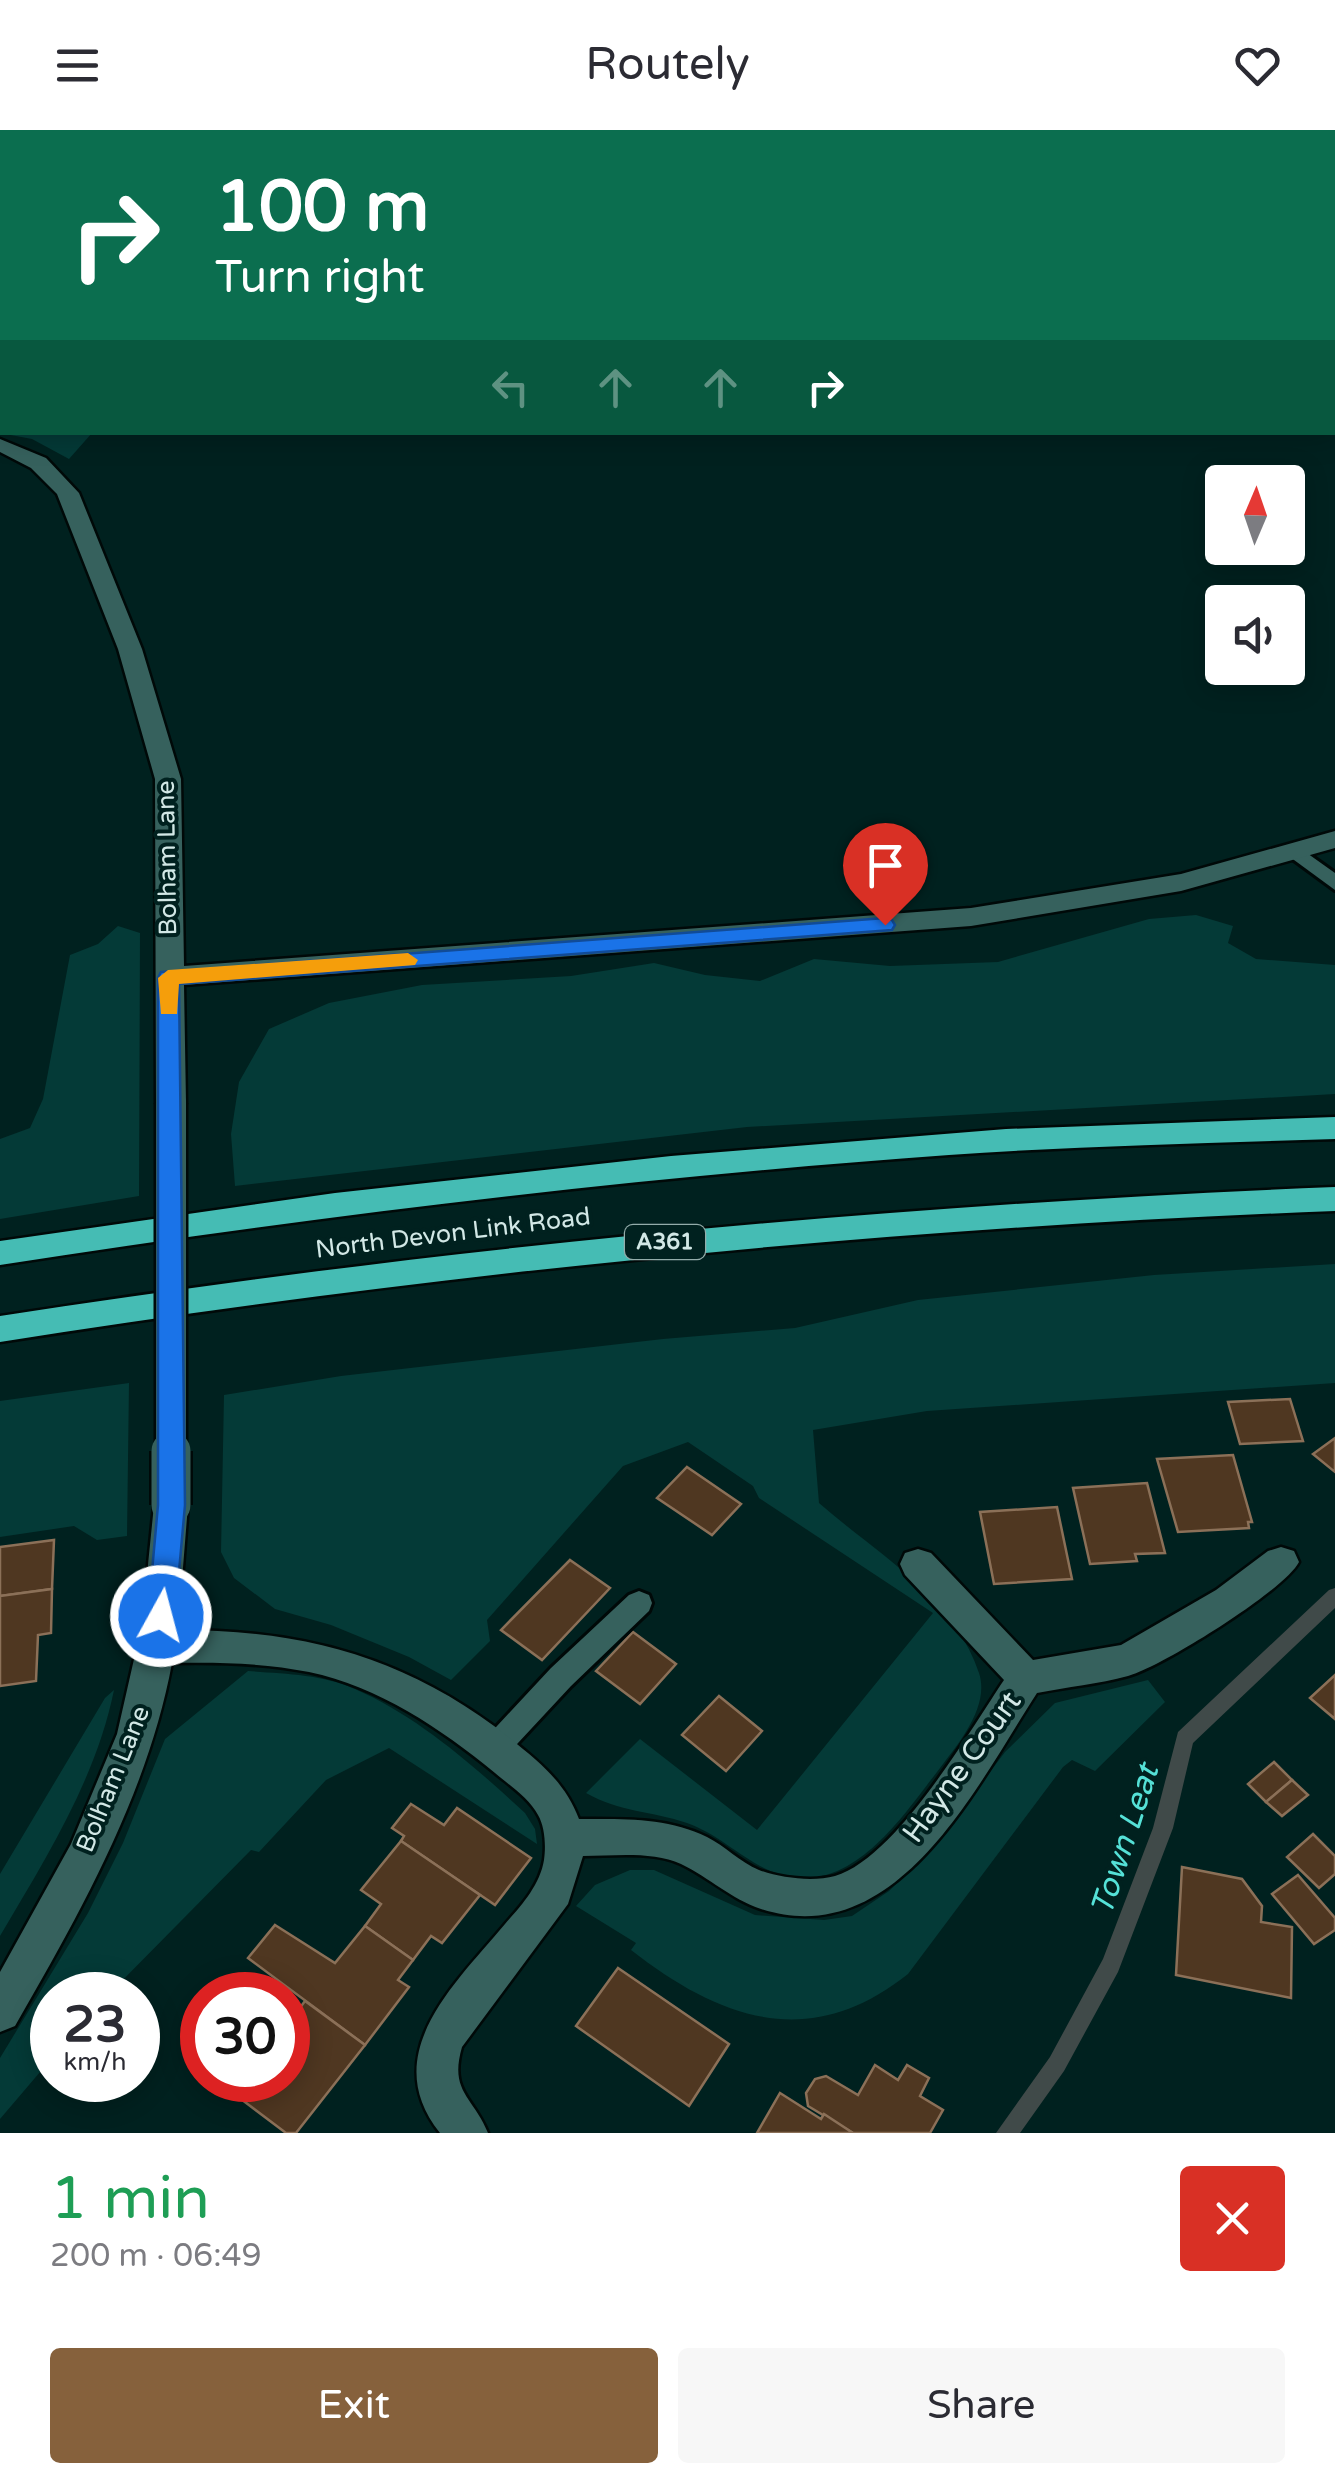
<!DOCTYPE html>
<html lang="en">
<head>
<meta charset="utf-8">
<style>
	body { margin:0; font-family:"Varela Round",sans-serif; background:#f7f7f7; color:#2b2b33; height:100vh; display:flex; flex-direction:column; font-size:38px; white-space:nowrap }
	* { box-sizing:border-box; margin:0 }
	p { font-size:32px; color:#7c7c81 }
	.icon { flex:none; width:55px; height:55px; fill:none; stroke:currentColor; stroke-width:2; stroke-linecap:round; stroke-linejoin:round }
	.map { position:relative; height:2003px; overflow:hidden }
	.drawer { display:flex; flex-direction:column; background:#fff; flex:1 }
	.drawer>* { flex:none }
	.top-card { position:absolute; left:0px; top:0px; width:1335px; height:305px; box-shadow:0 5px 25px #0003; background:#0b6e4f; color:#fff; overflow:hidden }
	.needle { width:65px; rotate:2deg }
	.buttons { position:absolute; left:1205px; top:335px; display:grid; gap:20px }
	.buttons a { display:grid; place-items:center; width:100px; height:100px; border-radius:10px; background:#fff; box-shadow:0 5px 25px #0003; font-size:50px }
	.speed { position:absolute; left:30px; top:1842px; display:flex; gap:20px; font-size:50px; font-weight:700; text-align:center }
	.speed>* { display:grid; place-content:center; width:130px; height:130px; border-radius:50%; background:#fff; box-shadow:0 5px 25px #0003; line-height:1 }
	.speed small { font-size:25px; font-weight:400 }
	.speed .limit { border:15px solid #d22; background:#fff; color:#111 }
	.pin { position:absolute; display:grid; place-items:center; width:85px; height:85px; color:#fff; margin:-102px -42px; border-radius:50% 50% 50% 0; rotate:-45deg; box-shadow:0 0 10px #0007 }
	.pin .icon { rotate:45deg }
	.me { position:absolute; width:110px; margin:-55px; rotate:7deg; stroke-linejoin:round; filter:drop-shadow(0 0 8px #0008) }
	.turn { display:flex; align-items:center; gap:35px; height:210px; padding:0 50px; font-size:45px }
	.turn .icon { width:130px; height:130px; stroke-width:2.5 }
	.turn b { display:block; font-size:70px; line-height:85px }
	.lanes { display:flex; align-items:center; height:95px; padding:0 50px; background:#0003; justify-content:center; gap:50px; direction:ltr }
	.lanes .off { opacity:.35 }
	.round { display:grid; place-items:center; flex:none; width:105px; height:105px; border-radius:10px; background:#f7f7f7 }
	.summary { display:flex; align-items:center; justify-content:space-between; height:170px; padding:0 50px }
	h1 { font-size:60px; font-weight:600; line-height:75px; color:#1e9e55 }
	.cta { display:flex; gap:20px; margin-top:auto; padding:20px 50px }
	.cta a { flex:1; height:115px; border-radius:10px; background:#86613c; color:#fff; font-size:40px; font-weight:600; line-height:115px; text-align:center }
	.cta a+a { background:#f7f7f7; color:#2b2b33 }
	header { display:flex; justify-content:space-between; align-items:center; height:130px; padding:0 50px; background:#fff; font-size:45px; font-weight:600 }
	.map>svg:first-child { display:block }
	.green { fill:#043a37 }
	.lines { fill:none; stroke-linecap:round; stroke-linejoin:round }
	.stream { fill:#404a49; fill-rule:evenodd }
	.building { fill:#4f3721; stroke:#8b7058; stroke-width:2.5 }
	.lane-casing { stroke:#000908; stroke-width:6 }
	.street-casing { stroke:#000908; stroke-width:5 }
	.highway-casing { stroke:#000908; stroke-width:5 }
	.lane { fill:#36615d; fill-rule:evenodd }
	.street { fill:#36615d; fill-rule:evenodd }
	.highway { fill:#45bcb4; fill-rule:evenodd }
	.street-bridge-far1-casing { stroke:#000908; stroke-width:35; stroke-linecap:butt }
	.street-bridge-casing { stroke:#000908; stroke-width:44; stroke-linecap:butt }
	.street-bridge-far1 { stroke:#36615d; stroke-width:30 }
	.street-bridge { stroke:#36615d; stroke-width:39 }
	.route { fill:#1a73e8; stroke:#114b97; stroke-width:2.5 }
	.slow { fill:#f59e0b }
	.labels { text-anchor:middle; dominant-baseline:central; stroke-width:8; stroke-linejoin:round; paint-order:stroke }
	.shield { fill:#00211f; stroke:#93acaa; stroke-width:2.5 }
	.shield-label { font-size:22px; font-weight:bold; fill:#d2e8e6 }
	.street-label { font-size:25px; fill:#d2e8e6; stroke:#00211f }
	.near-street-label { font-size:30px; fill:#d2e8e6; stroke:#00211f }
	.near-water-label { font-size:32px; font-style:italic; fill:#55e1d7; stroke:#00211f }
</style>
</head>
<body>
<header><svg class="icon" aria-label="menu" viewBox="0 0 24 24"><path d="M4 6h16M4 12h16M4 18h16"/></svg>Routely<svg class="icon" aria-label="heart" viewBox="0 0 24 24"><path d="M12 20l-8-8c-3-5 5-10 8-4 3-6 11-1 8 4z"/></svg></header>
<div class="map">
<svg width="1335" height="2003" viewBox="0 0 1335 2003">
	<rect width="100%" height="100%" fill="#00211f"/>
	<g class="green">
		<polygon points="0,0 355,0 2,2 2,302 92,303 69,329 32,309 0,303"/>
		<polygon points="1196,785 1233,796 1228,813 1256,829 1335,835 1335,964 747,997 235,1056 231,1004 239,952 269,899 329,873 422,855 571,846 654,833 705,845 760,851 814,829 890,836 998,832 1149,789"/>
		<polygon points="118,796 140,803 139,1066 0,1089 0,1009 30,998 43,969 70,825 98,814"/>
		<path d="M1335,1134v119l-408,28 -114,19 6,73c57,50 135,94 160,170 11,33 -20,70 -39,95 -41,53 -95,138 -174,101 -27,-13 -50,-36 -79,-46 -35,-12 -68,-11 -101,-30l54,-54 117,91 176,-217 -174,-115 -6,-12 -65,-44 -65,24 -136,154 3,21 -39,39 -42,-23 -78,-32 -56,-16 -41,-31 -13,-26 3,-157 117,-19 322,-37 132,-11 123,-28 236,-25z"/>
		<polygon points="129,1253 127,1406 97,1410 74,1396 0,1407 0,1271"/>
		<path d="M248,1541c36,3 74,3 107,18 64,28 119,77 170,124l10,16 2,15 -148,-96 -63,32 -67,72 -8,-2 -143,145h-56v63l-52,61v-61l88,-145 35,-70 42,-104z"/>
		<path d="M1148,1550l17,22 -70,69 -23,-11 -9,7 -155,207c-98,78 -187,46 -277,-24l5,-7 -60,-37 19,-21 35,-15h24l101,45 69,5 28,-4 37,-25 40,-39 76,-100 50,-49z"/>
		<path d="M114,1560c-18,89 -68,168 -114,246v-62l105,-176z"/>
	</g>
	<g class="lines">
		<polygon class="stream" points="1335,1458 1335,1478 1193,1613 1173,1698 1118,1842 1064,1941 1020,2003 996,2003 1050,1927 1103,1829 1153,1698 1178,1602 1329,1460"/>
	</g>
	<g class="building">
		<polygon points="1290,1269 1303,1311 1240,1314 1228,1272"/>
		<polygon points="1335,1308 1335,1342 1313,1324"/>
		<polygon points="1233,1325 1252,1392 1248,1392 1249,1398 1178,1402 1157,1329"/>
		<polygon points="687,1337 741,1374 712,1405 657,1368"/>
		<polygon points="1147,1353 1165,1423 1135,1424 1137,1431 1090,1434 1073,1358"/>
		<polygon points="1057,1377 1072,1449 994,1454 980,1382"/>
		<polygon points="54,1410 52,1459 0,1466 0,1417"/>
		<polygon points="570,1430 610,1458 542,1530 501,1500"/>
		<polygon points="52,1459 51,1503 38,1505 36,1551 0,1556 0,1466"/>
		<polygon points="633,1502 676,1534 640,1574 596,1541"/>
		<polygon points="1335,1545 1335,1589 1310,1568"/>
		<polygon points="719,1566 762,1601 726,1641 682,1605"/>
		<polygon points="1274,1632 1292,1650 1266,1672 1248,1654"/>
		<polygon points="1292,1650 1308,1665 1282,1686 1266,1672"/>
		<polygon points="411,1674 444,1695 457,1678 531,1728 495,1775 401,1711 404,1706 392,1698"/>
		<polygon points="1313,1704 1335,1726 1335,1744 1319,1758 1287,1727"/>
		<polygon points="401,1711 480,1765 442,1813 431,1806 413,1830 365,1796 381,1774 361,1760"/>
		<polygon points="1182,1737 1242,1749 1262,1776 1261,1792 1292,1797 1291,1868 1176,1845"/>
		<polygon points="1298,1745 1335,1788 1335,1800 1314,1814 1272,1764"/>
		<polygon points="275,1795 335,1833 365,1796 413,1830 398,1850 409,1857 365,1915 248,1828"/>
		<polygon points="618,1838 729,1914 689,1976 576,1896"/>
		<polygon points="305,1871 365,1915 296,2003 286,2003 233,1963 243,1950 288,1950 288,1894"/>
		<polygon points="875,1935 898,1950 907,1935 929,1948 920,1966 943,1980 930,2003 853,2003 808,1976 806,1963 815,1949 826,1946 858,1965"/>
		<polygon points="780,1963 821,1989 824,1984 853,2003 757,2003"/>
	</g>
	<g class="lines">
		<defs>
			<g id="lane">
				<polygon points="1297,716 1335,743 1335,760 1290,727 1287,722 1290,717"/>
				<polygon points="639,1461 649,1465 652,1473 649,1481 571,1556 504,1628 494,1632 484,1628 480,1619 484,1610 551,1538 629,1465"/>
			</g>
			<g id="street">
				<polygon points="0,309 46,328 79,363 142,519 181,649 184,836 971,778 1181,744 1335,701 1335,718 1181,761 971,796 184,855 186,973 181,981 171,984 161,981 156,973 155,649 118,519 57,364 31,338 0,322"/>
				<path d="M171,1360l12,5 5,10 -10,125c128,0 231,28 333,109 29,24 54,43 68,80 43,0 88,-2 128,18 18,9 33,25 52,33 21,8 54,12 76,6 61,-18 134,-144 169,-196l-99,-105 -5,-11 5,-11 13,-4 13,4 102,107 88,-15 95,-55 52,-39 13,-4 13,4 5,11c-14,28 -139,106 -171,114 -29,8 -61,11 -91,17 -60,92 -140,260 -276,216 -30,-10 -51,-31 -80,-45 -28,-13 -68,-8 -98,-8l-15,48 -106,143c-13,45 11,49 26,86h-48c-63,-79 15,-149 65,-209 16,-18 35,-39 39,-64 2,-14 1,-33 -6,-45 -9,-17 -29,-30 -43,-42 -55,-45 -116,-86 -186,-101 -45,-9 -92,-10 -137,-9 -24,130 -92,250 -157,363l-15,6v-60l71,-128 46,-110 25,-110 12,-119 5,-10z"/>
			</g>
			<g id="highway">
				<path d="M1335,987v22c-129,4 -258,7 -386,16 -318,23 -634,61 -949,110v-24l335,-48 336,-37 335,-27z"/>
				<path d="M1335,1057v24c-448,17 -892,61 -1335,131v-26c443,-69 887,-111 1335,-129z"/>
			</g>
		</defs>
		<use href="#lane" class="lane-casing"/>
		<use href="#street" class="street-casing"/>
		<use href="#highway" class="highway-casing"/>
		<use href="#lane" class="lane"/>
		<use href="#street" class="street"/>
		<use href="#highway" class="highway"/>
		<defs>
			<polyline id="street-bridge-far1" points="171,973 171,1324"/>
			<polyline id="street-bridge" points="171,1321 171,1375"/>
		</defs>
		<use href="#street-bridge-far1" class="street-bridge-far1-casing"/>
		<use href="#street-bridge" class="street-bridge-casing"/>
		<use href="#street-bridge-far1" class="street-bridge-far1"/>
		<use href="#street-bridge" class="street-bridge"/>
	</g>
	<polygon class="route" points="885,788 892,790 895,795 892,800 179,854 185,1375 175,1486 171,1495 161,1498 152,1495 148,1486 158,1375 158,848 161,842"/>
	<polygon class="slow" points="408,823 418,830 415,835 179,854 177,884 161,884 158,848 168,840"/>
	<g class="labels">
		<rect class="shield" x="625" y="1095" width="80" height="34" rx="8"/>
		<g class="shield-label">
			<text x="665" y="1112">A361</text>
		</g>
		<g class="street-label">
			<text transform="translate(167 728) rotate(-91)">Bolham Lane</text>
			<text transform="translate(453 1103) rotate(-7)">North Devon Link Road</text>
			<text transform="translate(113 1649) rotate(-68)">Bolham Lane</text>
		</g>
		<g class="near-street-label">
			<text transform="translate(962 1637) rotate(-54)">Hayne Court</text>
		</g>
		<g class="near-water-label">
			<text transform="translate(1125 1710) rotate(-72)">Town Leat</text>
		</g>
	</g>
</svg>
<div class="buttons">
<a><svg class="needle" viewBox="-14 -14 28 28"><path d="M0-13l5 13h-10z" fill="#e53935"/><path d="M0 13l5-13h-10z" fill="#7c7c81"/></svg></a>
<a><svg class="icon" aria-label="sound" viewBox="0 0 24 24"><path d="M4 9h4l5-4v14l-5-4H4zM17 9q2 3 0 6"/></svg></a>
</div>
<div class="speed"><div>23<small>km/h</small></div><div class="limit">30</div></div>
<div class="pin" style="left:885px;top:795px;background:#d93025"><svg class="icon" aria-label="arrive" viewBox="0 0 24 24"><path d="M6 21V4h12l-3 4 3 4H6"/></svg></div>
<svg class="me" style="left:161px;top:1486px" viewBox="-20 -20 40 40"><circle r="17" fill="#1a73e8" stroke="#fff" stroke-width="3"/><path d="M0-11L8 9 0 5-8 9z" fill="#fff"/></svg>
<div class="top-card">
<div class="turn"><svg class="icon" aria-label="right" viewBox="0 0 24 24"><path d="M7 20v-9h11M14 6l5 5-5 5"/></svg><div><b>100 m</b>Turn right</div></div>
<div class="lanes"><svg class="icon off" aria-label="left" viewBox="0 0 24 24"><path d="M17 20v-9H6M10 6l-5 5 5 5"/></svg><svg class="icon off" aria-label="ahead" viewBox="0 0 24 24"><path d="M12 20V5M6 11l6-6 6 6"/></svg><svg class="icon off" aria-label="ahead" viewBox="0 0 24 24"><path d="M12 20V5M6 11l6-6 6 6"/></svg><svg class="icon" aria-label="right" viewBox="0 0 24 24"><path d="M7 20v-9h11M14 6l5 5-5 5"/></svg></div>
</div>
</div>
<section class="drawer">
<div class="summary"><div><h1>1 min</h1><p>200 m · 06:49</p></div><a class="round" style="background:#d93025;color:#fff"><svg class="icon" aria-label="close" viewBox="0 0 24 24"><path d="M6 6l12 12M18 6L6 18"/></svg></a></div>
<div class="cta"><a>Exit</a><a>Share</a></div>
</section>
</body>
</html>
